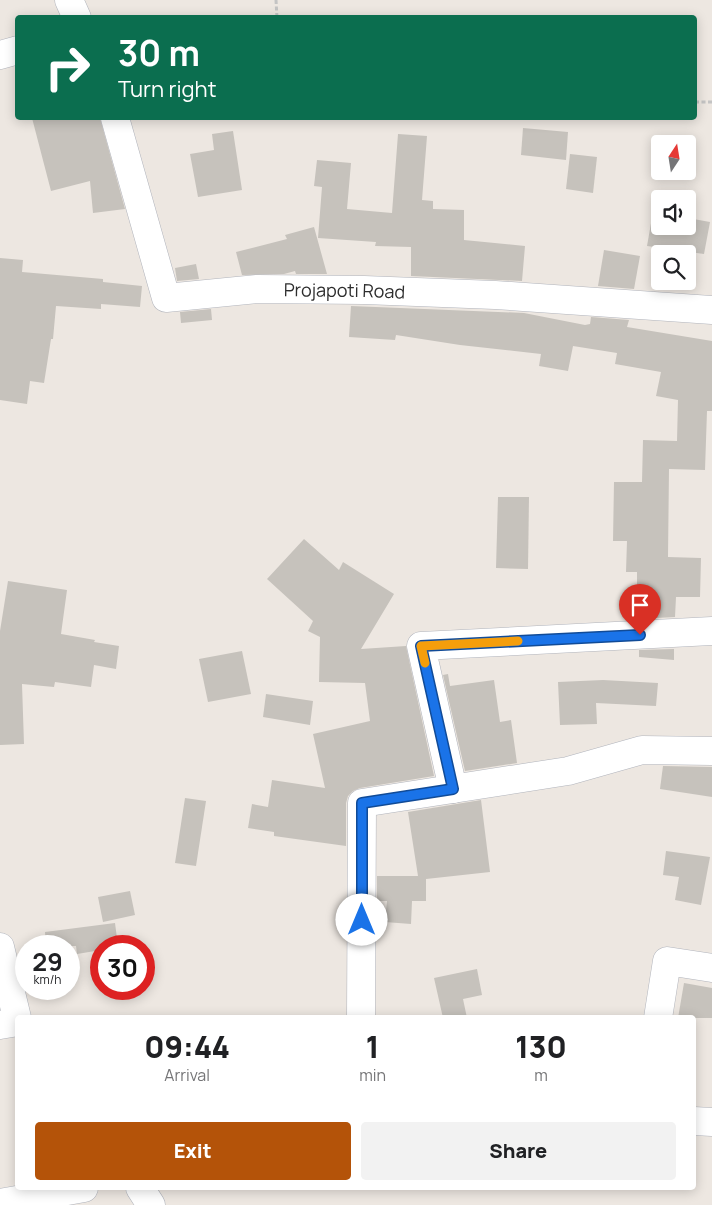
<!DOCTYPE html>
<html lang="en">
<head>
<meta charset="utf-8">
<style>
	body { margin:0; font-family:Manrope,sans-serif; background:#f2f2f2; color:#202124; height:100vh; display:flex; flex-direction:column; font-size:19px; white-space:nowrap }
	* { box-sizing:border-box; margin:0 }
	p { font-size:16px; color:#757577 }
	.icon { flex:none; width:28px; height:28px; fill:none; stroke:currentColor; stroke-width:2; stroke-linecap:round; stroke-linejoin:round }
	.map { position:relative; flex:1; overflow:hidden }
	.drawer { position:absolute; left:15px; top:1015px; width:681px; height:175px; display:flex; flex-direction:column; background:#fff; border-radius:5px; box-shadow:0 2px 12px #0003 }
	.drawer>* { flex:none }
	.guide { position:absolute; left:15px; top:15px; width:682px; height:105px; border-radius:5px; box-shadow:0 2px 12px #0003; background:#0b6e4f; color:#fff; overflow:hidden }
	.needle { width:32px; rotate:12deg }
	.controls { position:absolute; left:651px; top:135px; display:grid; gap:10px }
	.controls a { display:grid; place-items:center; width:45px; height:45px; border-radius:5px; background:#fff; box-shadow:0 2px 12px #0003; font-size:25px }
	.speed { position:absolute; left:15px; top:935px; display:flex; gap:10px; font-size:25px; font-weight:700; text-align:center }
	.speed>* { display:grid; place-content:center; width:65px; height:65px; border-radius:50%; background:#fff; box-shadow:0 2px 12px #0003; line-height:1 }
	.speed small { font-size:12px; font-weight:400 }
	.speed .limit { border:8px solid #d22; background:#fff; color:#111 }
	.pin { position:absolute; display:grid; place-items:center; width:42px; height:42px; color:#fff; margin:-51px -21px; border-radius:50% 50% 50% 0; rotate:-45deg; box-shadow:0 0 5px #0007 }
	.pin .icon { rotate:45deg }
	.me { position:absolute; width:55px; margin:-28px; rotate:0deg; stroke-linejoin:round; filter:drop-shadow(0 0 4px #0008) }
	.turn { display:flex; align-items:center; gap:18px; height:105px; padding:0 20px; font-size:22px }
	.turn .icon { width:65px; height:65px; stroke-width:2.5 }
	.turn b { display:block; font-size:35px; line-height:42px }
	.eta { display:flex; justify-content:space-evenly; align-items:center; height:85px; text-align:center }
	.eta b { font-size:30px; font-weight:800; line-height:35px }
	.cta { display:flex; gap:10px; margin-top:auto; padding:10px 20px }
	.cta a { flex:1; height:58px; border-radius:5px; background:#b45309; color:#fff; font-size:20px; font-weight:800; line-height:58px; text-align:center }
	.cta a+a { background:#f2f2f2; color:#202124 }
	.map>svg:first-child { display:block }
	.building { fill:#c6c2bc }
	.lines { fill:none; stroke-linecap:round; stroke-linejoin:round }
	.street-casing { stroke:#b1b4bc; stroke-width:29 }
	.path { stroke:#c4c4c4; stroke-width:3; stroke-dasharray:4 2.5; stroke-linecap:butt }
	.street { stroke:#fff; stroke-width:28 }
	.route-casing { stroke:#114b97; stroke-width:12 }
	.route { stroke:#1a73e8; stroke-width:9 }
	.slow { stroke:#f59e0b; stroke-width:9 }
	.labels { text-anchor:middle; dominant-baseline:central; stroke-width:4.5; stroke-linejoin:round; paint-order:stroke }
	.street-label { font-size:18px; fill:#2d2d2d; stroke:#fff }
</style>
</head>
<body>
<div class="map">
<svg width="712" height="1205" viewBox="0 0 712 1205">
	<rect width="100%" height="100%" fill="#ede7e1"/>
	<g class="building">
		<polygon points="32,118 100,118 125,209 93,213 90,181 51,191"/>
		<polygon points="523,128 568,132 566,160 521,155"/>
		<polygon points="233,131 242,190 198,197 190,154 214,150 212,134"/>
		<polygon points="398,134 427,136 422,200 433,201 433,209 464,210 464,240 525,246 522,281 411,276 411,247 375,246 376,242 318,238 322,187 314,186 317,160 351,163 347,209 392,213"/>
		<polygon points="570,154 597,157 593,193 566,189"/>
		<polygon points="653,212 660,213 660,226 688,226 688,218 710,222 704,254 647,246"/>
		<polygon points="314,227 327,274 296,274 295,271 284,274 242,275 236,252 287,239 285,235"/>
		<polygon points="604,250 640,256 634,289 598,286"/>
		<polygon points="0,258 23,260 22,272 103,279 103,282 142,286 140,307 101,304 101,309 56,306 53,339 51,339 44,383 30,381 27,404 0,400"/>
		<polygon points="196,264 199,279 177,281 175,268"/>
		<polygon points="351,306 524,313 585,325 590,324 591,317 629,320 627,327 712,341 712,411 707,411 705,470 669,469 668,557 701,558 700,597 676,597 675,617 637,619 637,572 626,572 627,541 613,541 614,482 642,482 643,440 677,441 678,400 656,396 661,372 615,364 617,353 573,346 568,371 539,366 541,354 460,345 396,335 395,340 349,337"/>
		<polygon points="211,309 212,320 181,323 180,312"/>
		<polygon points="498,497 529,497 528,569 496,568"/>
		<polygon points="304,539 339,570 343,562 394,594 361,649 406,646 434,776 360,788 353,791 348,796 346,803 346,846 274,836 274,832 248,828 252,804 268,807 272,780 325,788 313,734 370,721 365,683 319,682 320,637 308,631 313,621 267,579"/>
		<polygon points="8,581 67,590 61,634 95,640 94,642 119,646 116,669 94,665 91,687 55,682 54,687 22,684 24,744 0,745 0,631"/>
		<polygon points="674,649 674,660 639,657 639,650"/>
		<polygon points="242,651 251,694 208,702 199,659"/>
		<polygon points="448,674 450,686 494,680 500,722 511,720 517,763 465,771 443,675"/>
		<polygon points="603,680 658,683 656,706 596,703 597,724 560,725 558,682"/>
		<polygon points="266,694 313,701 310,725 263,717"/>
		<polygon points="663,766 712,767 712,797 660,789"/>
		<polygon points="185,798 206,801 196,866 175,863"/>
		<polygon points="481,800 490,872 426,879 426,901 412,901 411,924 385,922 387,901 377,901 377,876 418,876 408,812"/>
		<polygon points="666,851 710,857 701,905 675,900 679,877 663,875"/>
		<polygon points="130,891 135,915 103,922 98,897"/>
		<polygon points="115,923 118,946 101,946 101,950 77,954 76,946 46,946 45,932"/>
		<polygon points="477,969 482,995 463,999 467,1018 443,1018 434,978"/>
		<polygon points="684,983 712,988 712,1018 678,1018"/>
	</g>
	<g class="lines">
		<defs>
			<g id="street">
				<polyline points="69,0 77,18"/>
				<polyline points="0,55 18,50"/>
				<path id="s1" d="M115,118l51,180 91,-9 107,1 131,5 217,15"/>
				<polyline points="453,789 421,646 712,631"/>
				<polyline points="0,947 18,1022 0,1025"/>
				<polyline points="361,1018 362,803 568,771 642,750 712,751"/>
				<polyline points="658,1018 667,961 712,968"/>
				<polyline points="694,1121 712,1122"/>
				<polyline points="140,1188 151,1205"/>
				<polyline points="0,1203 84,1188"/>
			</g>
		</defs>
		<use href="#street" class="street-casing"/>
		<g class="path">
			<polyline points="276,0 277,18"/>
			<polyline points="695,102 712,102"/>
		</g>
		<use href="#street" class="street"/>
	</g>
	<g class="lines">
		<defs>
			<polyline id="route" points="362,920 362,803 453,789 421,646 640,635"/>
		</defs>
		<use href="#route" class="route-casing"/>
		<use href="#route" class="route"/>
		<polyline class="slow" points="425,663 421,646 518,641"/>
	</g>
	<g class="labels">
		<g class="street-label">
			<text stroke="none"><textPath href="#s1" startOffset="366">Projapoti Road</textPath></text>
		</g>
	</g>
</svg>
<div class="controls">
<a><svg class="needle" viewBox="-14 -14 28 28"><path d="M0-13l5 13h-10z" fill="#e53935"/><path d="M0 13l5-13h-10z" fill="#757577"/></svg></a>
<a><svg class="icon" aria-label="sound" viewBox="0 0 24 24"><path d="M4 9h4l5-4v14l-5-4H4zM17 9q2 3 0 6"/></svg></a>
<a><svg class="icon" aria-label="search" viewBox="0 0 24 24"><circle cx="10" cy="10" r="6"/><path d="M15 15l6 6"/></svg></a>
</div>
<div class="speed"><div>29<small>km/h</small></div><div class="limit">30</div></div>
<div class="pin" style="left:640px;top:635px;background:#d93025"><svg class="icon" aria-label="arrive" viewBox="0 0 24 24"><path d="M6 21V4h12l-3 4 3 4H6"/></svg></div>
<svg class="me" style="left:362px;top:920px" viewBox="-20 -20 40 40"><circle r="19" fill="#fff"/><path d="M0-13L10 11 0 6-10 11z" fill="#1a73e8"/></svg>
<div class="guide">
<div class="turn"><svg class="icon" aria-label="right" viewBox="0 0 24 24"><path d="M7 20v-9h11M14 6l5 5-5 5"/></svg><div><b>30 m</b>Turn right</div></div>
</div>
<section class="drawer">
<div class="eta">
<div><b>09:44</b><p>Arrival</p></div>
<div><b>1</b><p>min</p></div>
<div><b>130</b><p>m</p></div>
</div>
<div class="cta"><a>Exit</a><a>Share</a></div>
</section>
</div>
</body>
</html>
